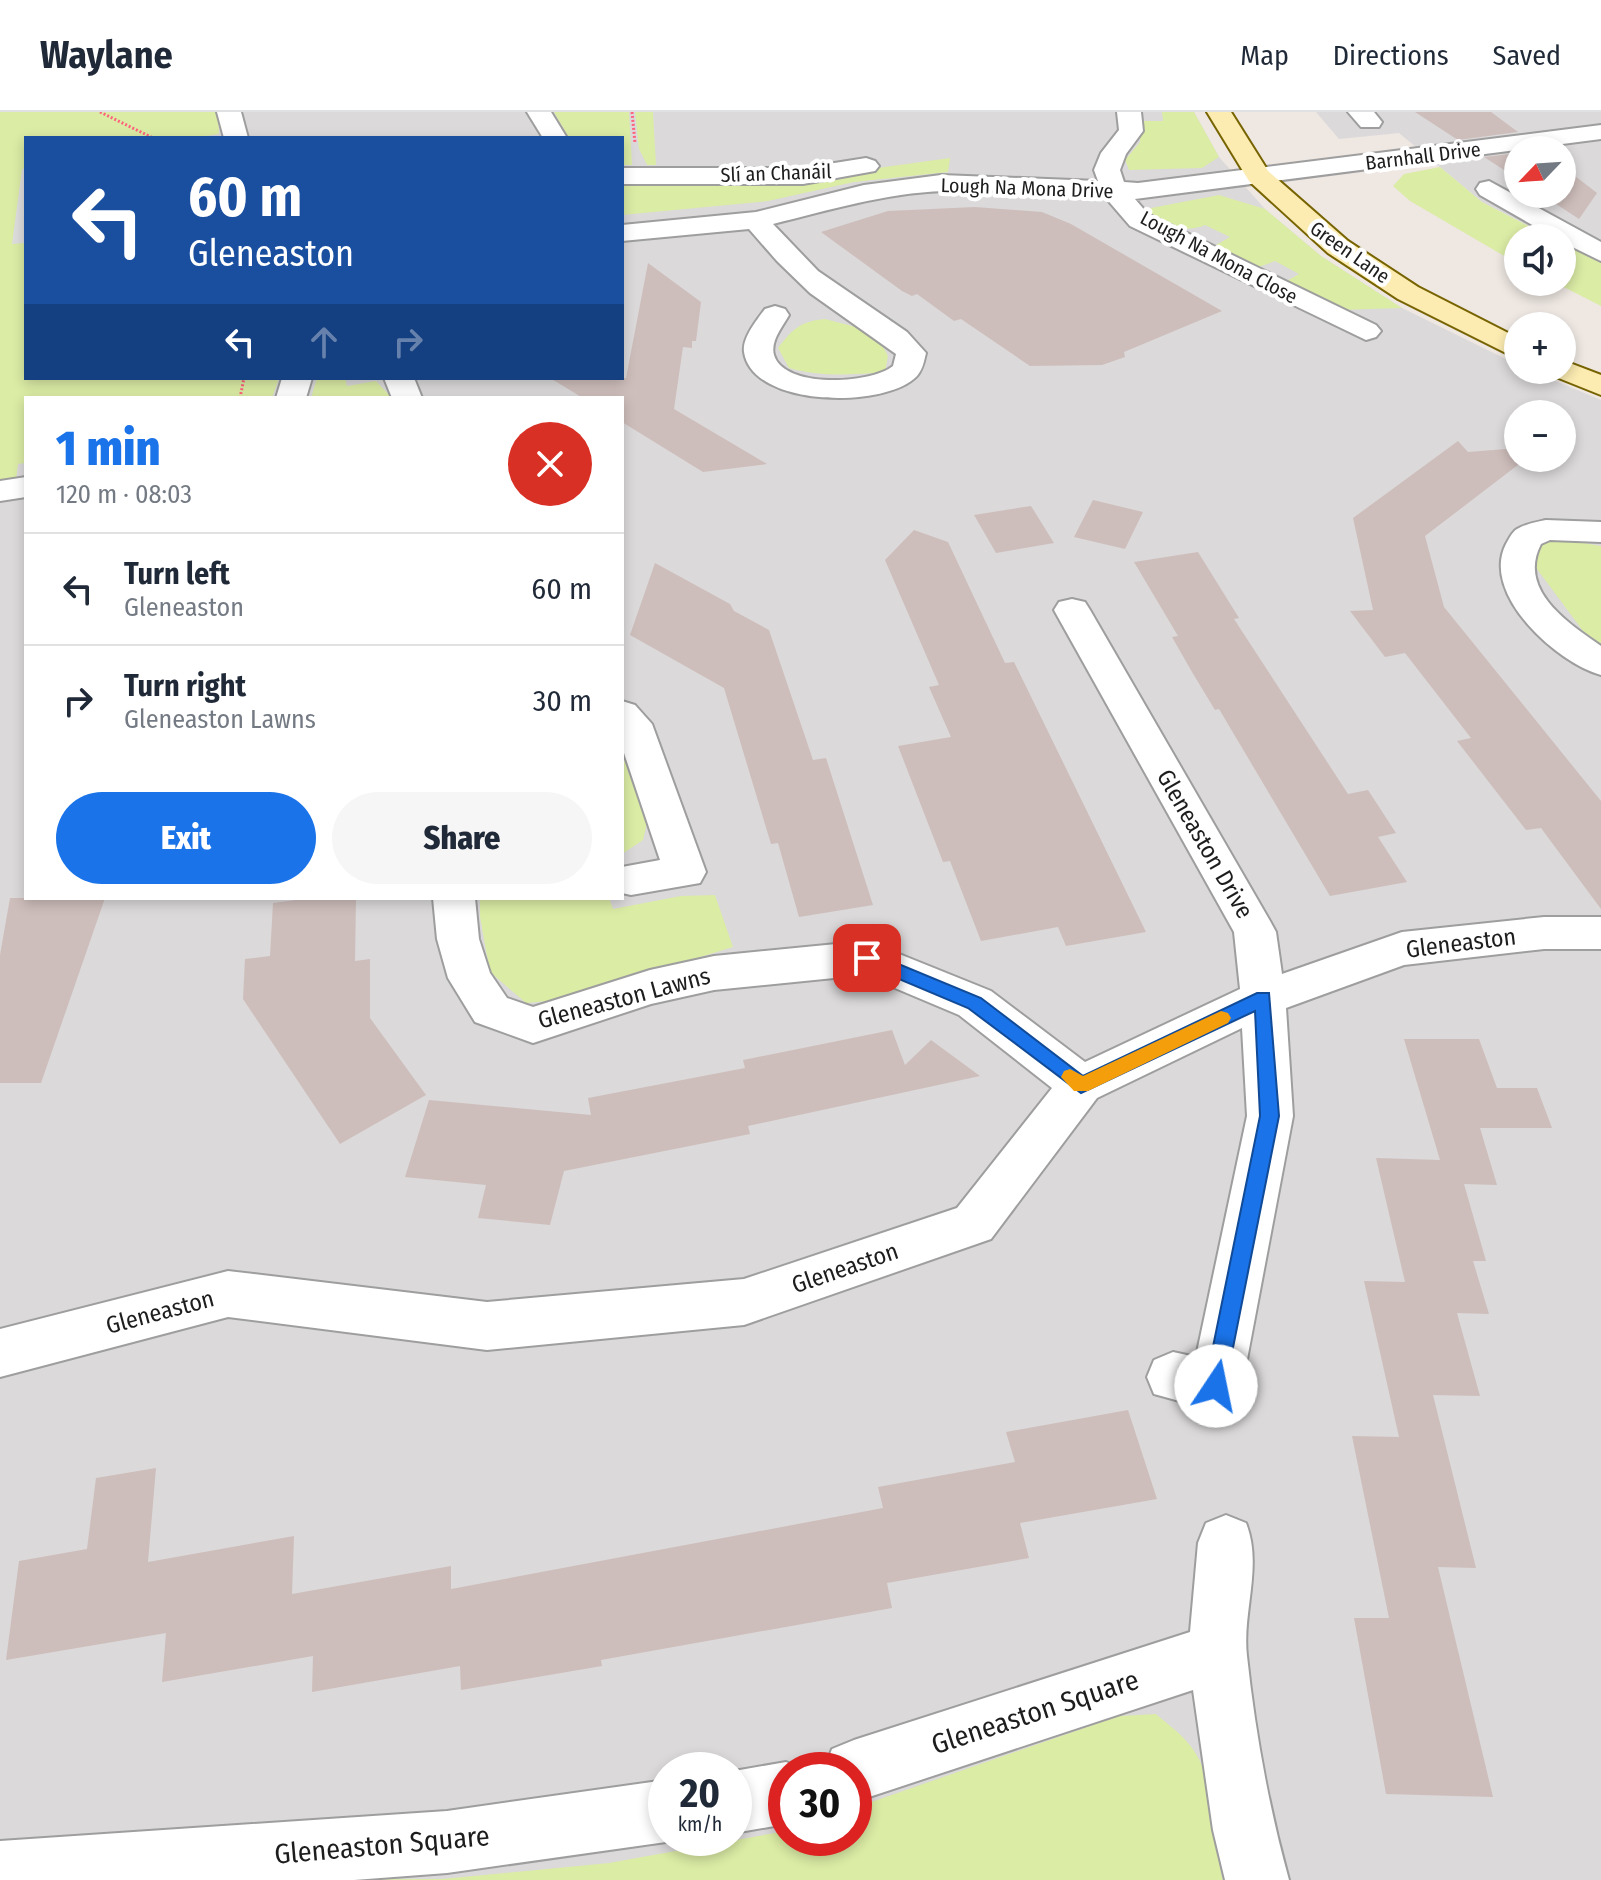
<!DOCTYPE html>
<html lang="en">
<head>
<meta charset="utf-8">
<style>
	body { margin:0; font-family:"Fira Sans Condensed",sans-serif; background:#f6f6f7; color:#1f2937; height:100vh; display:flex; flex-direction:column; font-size:30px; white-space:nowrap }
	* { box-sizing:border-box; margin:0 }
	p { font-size:26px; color:#747a83 }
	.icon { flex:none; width:44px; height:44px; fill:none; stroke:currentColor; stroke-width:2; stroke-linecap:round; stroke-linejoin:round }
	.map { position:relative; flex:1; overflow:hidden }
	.panel { position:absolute; left:24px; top:284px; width:600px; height:504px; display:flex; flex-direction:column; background:#fff; border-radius:0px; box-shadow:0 4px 12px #0003 }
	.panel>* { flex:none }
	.guide { position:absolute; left:24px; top:24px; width:600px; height:244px; border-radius:0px; box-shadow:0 4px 12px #0003; background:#1a4fa0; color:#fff; overflow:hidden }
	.needle { width:52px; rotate:245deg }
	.tools { position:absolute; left:1504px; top:24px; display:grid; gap:16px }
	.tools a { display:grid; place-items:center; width:72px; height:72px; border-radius:50%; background:#fff; box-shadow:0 4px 12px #0003; font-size:40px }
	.speed { position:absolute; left:648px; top:1640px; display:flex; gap:16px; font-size:40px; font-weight:700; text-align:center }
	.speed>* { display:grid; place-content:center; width:104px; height:104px; border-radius:50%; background:#fff; box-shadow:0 4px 12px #0003; line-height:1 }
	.speed small { font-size:20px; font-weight:400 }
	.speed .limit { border:12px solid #d22; background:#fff; color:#111 }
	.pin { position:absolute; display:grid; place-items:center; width:68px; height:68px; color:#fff; margin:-34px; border-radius:16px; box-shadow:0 4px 12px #0006 }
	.me { position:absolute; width:88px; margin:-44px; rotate:11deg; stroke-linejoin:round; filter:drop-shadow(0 0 6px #0008) }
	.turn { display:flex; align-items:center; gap:28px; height:168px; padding:0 32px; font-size:36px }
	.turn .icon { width:104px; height:104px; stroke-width:2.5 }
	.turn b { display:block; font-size:56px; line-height:68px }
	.lanes { display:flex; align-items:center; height:76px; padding:0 32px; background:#0003; justify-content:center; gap:40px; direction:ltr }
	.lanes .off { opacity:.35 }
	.round { display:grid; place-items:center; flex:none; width:84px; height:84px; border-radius:42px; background:#f6f6f7 }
	.head { display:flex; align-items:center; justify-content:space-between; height:136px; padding:0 32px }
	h1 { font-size:48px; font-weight:800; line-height:60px; color:#1a73e8 }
	.primary-button { display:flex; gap:16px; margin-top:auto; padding:16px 32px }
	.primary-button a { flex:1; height:92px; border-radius:48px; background:#1a73e8; color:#fff; font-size:32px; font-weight:800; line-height:92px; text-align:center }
	.primary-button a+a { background:#f6f6f7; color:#1f2937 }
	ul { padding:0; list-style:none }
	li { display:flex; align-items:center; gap:24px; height:112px; padding:0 32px; border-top:2px solid #e0e1e3 }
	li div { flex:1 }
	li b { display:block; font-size:30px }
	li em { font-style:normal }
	header { display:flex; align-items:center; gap:48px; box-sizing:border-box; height:112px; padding:0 40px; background:#fff; border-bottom:2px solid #e0e1e3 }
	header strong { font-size:38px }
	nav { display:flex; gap:44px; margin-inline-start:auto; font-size:28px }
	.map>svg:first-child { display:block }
	.residential { fill:#dbd9da; fill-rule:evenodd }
	.grass { fill:#dbeca5 }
	.parking { fill:#ddd }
	.building { fill:#cebebb }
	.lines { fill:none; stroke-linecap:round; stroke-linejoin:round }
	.street-casing { stroke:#9e9e9e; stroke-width:4 }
	.secondary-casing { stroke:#776400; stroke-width:4 }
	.path { stroke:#ff627c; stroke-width:3; stroke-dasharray:2 2; stroke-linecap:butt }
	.street { fill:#fff; fill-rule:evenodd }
	.secondary { fill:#fcecb2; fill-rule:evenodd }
	.route { fill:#1a73e8; stroke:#114b97; stroke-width:2 }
	.slow { fill:#f59e0b }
	.labels { text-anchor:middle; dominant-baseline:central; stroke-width:8; stroke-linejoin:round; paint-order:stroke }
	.far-street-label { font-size:20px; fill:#1d1d1d; stroke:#fff }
	.street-label { font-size:24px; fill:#1d1d1d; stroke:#fff }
	.near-street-label { font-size:28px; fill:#1d1d1d; stroke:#fff }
</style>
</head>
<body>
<header>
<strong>Waylane</strong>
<nav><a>Map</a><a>Directions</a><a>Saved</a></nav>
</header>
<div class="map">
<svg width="1601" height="1768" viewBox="0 0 1601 1768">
	<rect width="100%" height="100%" fill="#eee7e2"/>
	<g class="residential">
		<path d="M20,0h1174l25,45 46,52 56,47 81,52 116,57v5h11l72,30v1480h-1601v-1465l26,-37h596v-240h-596zM26,286h596v500h-596zM1518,302h44v44h-44zM666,1658h68v68h-68zM786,1658h68v68h-68z"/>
		<path d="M1316,0h285v151l-39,-20v-5h-10l-70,-36 -83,-69 -60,6zM1518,38h44v44h-44z"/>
	</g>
	<g class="grass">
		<polygon points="0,0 218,0 219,22 193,26 26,26 26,266 279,266 272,286 26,286 26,351 18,352 16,368 0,370"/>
		<polygon points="554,0 629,0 632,53 622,53 622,26 569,26"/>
		<polygon points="635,0 653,0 656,53 647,53 639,37"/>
		<polygon points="1162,0 1194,0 1219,45 1202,56 1129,58 1125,48 1140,30 1141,9 1163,9"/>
		<polygon points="950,46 948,60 854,70 768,89 622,103 622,70 812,65"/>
		<polygon points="1440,55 1482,90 1552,126 1518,126 1518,152 1410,89 1393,74 1404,62"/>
		<path d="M1219,83l46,14 56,47 81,52 -63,2 -54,-28 14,-8 -24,-13 -16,6 -43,-22 14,-8 -25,-12c-20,9 -45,1 -59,-16z"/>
		<polygon points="1562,131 1601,151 1601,194 1554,170 1562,170"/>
		<path d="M825,207l50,13 13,24 -3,16c-33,3 -65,5 -96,-4l-11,-20c14,-19 23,-27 47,-29z"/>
		<polygon points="317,266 345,266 347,274 376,269 392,286 311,286"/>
		<polygon points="1561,427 1601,434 1601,532 1583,519 1534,453 1533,430"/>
		<polygon points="622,642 647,711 643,728 622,742"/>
		<polygon points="715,783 733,835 560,888 526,891 490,860 480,805 480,786 609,786 613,797 681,784"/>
		<path d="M1156,1602c10,9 23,18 32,29 31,35 23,94 35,137h-1117l336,-1 167,-16 177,-32v7h68v-30l265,-92z"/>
	</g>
	<polygon class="parking" points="26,56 26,131 12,132 22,57"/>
	<g class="building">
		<polygon points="1415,0 1491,0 1518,20 1458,28"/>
		<polygon points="1518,41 1518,67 1484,45"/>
		<polygon points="1562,54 1597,81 1579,107 1541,82 1562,82"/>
		<polygon points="975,95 1042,100 1071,112 1222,199 1124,240 1125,245 1102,253 1030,254 961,207 954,209 917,182 912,184 902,179 821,120 888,99"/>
		<polygon points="648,151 701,190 696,229 692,229 692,236 683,235 674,297 767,352 703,360 622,310 622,286 583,286 550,266 626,266"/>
		<polygon points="1458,329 1468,340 1518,336 1518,346 1527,346 1425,424 1444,495 1601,689 1601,797 1541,716 1526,718 1457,629 1471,626 1405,541 1385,545 1350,499 1373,498 1353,406"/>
		<polygon points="1093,388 1143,400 1125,437 1074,425"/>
		<polygon points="1031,394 1054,431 996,441 974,403"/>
		<polygon points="914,418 948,430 1005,551 1014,550 1146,820 1066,834 1058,815 981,829 950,749 943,750 898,634 951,625 929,575 939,573 885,448"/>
		<polygon points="1198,440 1239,506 1234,507 1348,682 1368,678 1396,721 1378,725 1407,770 1330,784 1219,597 1215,598 1192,560 1172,525 1178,524 1134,450"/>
		<polygon points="655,451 730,492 734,499 769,518 813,648 826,646 873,793 799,805 778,731 771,732 724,576 630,523"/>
		<polygon points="10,786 105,786 41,971 0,971 0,843"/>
		<polygon points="311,786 356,786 355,849 370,847 370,906 426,983 340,1032 243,887 245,847 270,844 273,791"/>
		<polygon points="892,918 905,953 931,928 980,964 748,1014 750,1022 564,1059 550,1113 478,1106 486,1073 405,1065 429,988 591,1003 588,986 745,956 743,948"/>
		<polygon points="1404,927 1479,927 1497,976 1537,976 1552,1016 1480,1016 1497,1073 1464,1072 1486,1149 1473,1149 1489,1202 1457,1201 1480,1284 1433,1283 1476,1456 1438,1455 1493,1685 1386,1682 1354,1506 1389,1506 1352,1324 1399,1325 1364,1169 1405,1170 1376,1046 1440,1048"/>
		<polygon points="1128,1298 1157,1387 1020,1411 1029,1446 887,1471 892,1496 601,1548 602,1554 461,1578 460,1554 312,1580 313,1544 162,1570 166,1521 6,1548 19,1449 87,1437 96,1366 156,1356 148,1450 294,1424 292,1482 451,1454 451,1477 883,1396 878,1375 1015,1350 1006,1320"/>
	</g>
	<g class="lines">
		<defs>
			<g id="street">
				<polygon points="217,0 241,0 248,26 224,26"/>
				<polygon points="527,0 551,0 567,26 543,26"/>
				<path d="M1117,0h24l2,19 -17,23 -6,16 4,12 14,1 463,-58v14l-466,60 13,15 228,111 5,6 -5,6 -10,3 -236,-114 -25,-29c-54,-4 -108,-8 -161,-6 -58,2 -115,19 -171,33l45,47 89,61 19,21c-2,8 -3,16 -9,23 -31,33 -165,32 -173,-24 -2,-14 13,-32 21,-43l10,-3 10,3 4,6c-6,11 -19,26 -15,40 10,34 97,29 119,11l3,-12 -86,-61 -33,-32 -28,-32 -127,12v-16l134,-13 108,-27 77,-10 157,6 -4,-11 7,-17 18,-23z"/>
				<polygon points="1348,0 1374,0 1382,10 1379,15 1361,15"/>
				<polygon points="866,46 875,49 879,54 875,59 803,72 622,72 622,56 803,56"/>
				<polygon points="1489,69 1601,130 1601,149 1562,130 1562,126 1555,126 1480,83 1476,77 1480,71"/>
				<polygon points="282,266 312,266 306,286 276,286"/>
				<polygon points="384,266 414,266 422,286 392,286"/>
				<polygon points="26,365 26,385 0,389 0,369"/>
				<path d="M1546,408l55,2v20l-51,-2 -9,4c-24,46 27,79 60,102v29c-44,-12 -121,-81 -95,-131 3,-5 6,-12 11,-15 8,-5 20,-7 29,-9z"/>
				<polygon points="1072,487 1085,490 1090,498 1270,809 1276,820 1282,862 1402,820 1544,805 1601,805 1601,837 1544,837 1404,853 1286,896 1293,1004 1242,1274 1235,1292 1216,1299 1154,1282 1147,1265 1154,1248 1173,1240 1196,1245 1247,1004 1242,916 1097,986 991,1127 744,1213 487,1238 228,1205 0,1265 0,1217 228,1159 487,1190 744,1167 957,1096 1052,976 959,903 864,863 714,878 651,892 533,931 475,910 448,866 437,827 433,786 475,786 479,827 490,861 507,886 533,895 650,858 714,844 867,829 991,879 1085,950 1240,877 1234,820 1054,498 1059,490"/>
				<polygon points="622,589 635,593 652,612 706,760 700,771 631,783 622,781 622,755 660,748 622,635"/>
				<path d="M1226,1403l20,8c17,43 -4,89 1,133 8,75 22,152 42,224h-64l-12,-50 -20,-140 -339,112v-32h-30l8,-21 22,-9 336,-108 8,-89 8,-20z"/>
				<polygon points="786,1650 805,1658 786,1658 786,1712 734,1721 734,1659"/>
				<polygon points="666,1668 666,1726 676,1726 666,1730 447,1761 354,1768 0,1768 0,1729 447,1699"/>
			</g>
			<g id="secondary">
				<polygon points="1207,0 1231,0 1268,59 1348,129 1418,175 1518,226 1518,247 1398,187 1328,141 1249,69"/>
				<polygon points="1562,248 1601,263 1601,283 1551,263 1548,258 1562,258"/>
			</g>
		</defs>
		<use href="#street" class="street-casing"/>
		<use href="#secondary" class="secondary-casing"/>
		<g class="path">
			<polyline points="100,0 153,26"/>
			<polyline points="632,0 635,31"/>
			<polyline points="240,286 244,266"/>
		</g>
		<use href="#street" class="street"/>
		<use href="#secondary" class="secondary"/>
	</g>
	<polygon class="route" points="867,839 981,886 1083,964 1257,881 1269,881 1279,1004 1224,1281 1216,1284 1208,1281 1205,1274 1260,1004 1255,899 1081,981 968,896 861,851 858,846 861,841"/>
	<polygon class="slow" points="1221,899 1228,901 1231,906 1228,911 1088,979 1074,979 1061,965 1064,959 1070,957 1083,964"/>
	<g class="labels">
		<g class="far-street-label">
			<text transform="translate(1423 44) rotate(-7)">Barnhall Drive</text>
			<text transform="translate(776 61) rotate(-2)">Slí an Chanáil</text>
			<text transform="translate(1027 76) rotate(2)">Lough Na Mona Drive</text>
			<text transform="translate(1350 140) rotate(35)">Green Lane</text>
			<text transform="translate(1219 145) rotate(28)">Lough Na Mona Close</text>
		</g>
		<g class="street-label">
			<text transform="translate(1205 732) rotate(60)">Gleneaston Drive</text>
			<text transform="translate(1461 831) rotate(-7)">Gleneaston</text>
			<text transform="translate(624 886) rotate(-15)">Gleneaston Lawns</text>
			<text transform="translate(845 1156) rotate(-19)">Gleneaston</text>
			<text transform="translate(160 1200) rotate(-15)">Gleneaston</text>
		</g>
		<g class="near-street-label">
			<text transform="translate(1035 1600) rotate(-18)">Gleneaston Square</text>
			<text transform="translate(382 1733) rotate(-5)">Gleneaston Square</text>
		</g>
	</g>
</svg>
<div class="tools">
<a><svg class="needle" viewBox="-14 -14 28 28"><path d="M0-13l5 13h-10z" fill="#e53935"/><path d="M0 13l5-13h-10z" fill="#747a83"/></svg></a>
<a><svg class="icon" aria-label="sound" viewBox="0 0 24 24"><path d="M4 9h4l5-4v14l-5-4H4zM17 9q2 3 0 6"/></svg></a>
<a>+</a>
<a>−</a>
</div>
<div class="speed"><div>20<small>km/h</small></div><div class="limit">30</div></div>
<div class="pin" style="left:867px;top:846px;background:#d93025"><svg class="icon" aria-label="arrive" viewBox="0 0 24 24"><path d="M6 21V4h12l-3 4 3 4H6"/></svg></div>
<svg class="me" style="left:1216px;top:1274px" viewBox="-20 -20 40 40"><circle r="19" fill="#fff"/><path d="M0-13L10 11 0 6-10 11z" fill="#1a73e8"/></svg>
<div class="guide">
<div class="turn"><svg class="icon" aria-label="left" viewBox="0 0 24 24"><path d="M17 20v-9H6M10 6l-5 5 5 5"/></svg><div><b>60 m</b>Gleneaston</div></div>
<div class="lanes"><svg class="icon" aria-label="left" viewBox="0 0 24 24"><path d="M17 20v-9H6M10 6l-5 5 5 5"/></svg><svg class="icon off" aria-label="ahead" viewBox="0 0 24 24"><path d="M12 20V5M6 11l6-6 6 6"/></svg><svg class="icon off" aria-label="right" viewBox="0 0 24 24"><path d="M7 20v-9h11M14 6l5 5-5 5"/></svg></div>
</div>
<section class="panel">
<div class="head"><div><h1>1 min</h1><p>120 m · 08:03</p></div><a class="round" style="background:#d93025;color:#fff"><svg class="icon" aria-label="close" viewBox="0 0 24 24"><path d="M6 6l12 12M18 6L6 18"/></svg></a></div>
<ul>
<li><svg class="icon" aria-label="left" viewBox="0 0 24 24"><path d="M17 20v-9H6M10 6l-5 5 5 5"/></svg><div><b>Turn left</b><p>Gleneaston</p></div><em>60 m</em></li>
<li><svg class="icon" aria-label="right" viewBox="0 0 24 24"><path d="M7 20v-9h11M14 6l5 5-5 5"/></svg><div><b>Turn right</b><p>Gleneaston Lawns</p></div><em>30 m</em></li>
</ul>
<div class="primary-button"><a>Exit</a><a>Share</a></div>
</section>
</div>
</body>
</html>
